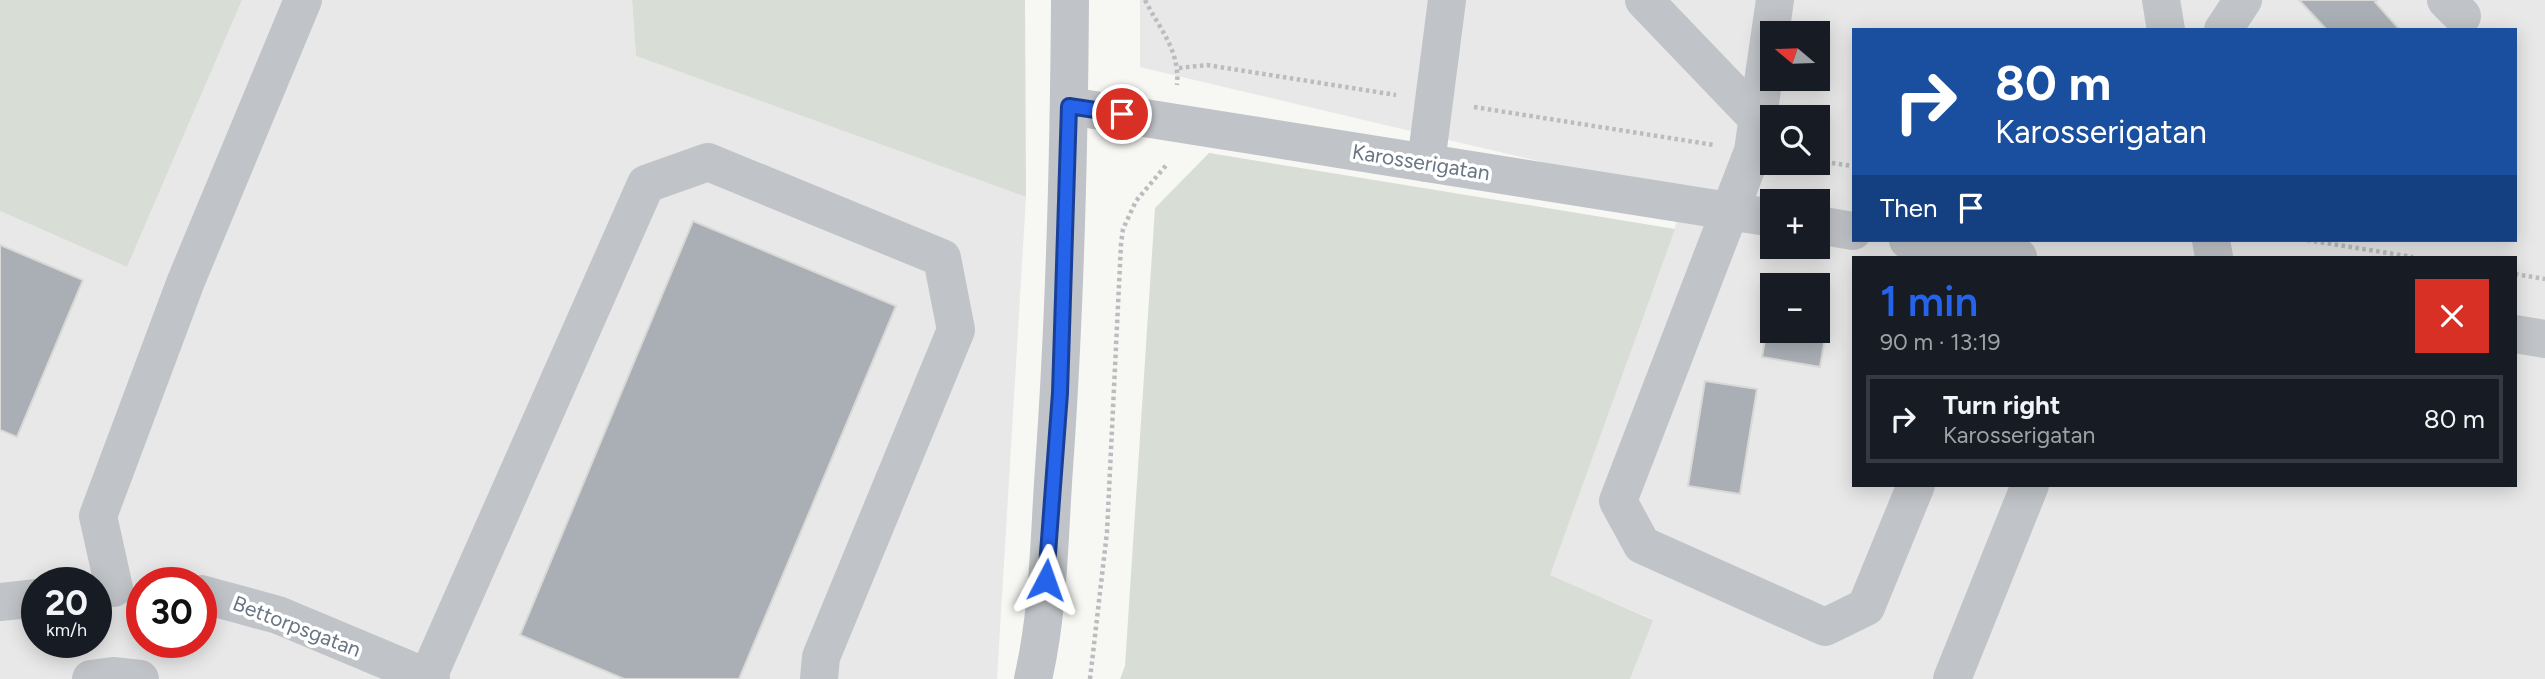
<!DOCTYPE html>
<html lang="en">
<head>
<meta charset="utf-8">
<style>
	body { margin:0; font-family:Figtree,sans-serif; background:#242831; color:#f1f3f6; height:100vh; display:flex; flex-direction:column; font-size:26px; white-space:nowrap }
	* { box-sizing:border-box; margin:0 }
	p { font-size:23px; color:#9ea1a6 }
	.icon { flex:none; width:38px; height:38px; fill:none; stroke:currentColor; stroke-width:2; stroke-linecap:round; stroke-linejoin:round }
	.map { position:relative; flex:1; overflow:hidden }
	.sheet { position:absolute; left:1852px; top:256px; width:665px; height:231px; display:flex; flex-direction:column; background:#171b24; border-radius:0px; box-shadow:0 4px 18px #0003 }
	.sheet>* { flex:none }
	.guide { position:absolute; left:1852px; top:28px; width:665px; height:214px; border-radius:0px; box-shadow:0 4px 18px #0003; background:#1a4fa0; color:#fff; overflow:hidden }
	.needle { width:46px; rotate:289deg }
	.tools { position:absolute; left:1760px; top:21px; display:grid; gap:14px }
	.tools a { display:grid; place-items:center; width:70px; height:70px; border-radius:0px; background:#171b24; box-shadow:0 4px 18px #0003; font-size:35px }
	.speed { position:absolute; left:21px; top:567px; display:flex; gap:14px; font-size:35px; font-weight:700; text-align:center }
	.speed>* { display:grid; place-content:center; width:91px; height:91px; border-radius:50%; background:#171b24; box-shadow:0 4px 18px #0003; line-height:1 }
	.speed small { font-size:18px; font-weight:400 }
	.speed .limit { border:10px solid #d22; background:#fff; color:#111 }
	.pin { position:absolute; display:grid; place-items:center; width:60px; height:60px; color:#fff; margin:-30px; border:4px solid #fff; border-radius:50%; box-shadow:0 2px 7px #0007 }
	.me { position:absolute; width:77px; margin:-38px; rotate:4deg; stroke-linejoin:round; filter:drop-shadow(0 0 5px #0008) }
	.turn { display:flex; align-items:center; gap:24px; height:147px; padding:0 28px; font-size:32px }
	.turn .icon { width:91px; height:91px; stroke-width:2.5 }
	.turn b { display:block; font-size:49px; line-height:60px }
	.then { display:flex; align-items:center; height:66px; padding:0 28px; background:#0003; gap:14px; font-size:26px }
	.round { display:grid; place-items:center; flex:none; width:74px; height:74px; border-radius:0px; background:#242831 }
	.headline { display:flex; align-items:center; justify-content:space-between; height:119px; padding:0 28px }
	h1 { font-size:42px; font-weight:600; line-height:52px; color:#2563eb }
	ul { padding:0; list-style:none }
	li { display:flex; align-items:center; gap:21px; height:88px; margin:0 14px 10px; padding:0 14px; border:4px solid #363941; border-radius:0px }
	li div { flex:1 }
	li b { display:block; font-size:26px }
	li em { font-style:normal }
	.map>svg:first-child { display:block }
	.built { fill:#e7e8e7; fill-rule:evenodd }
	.green { fill:#d8ddd5 }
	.building { fill:#a9afb5; stroke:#d8d8d6; stroke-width:2 }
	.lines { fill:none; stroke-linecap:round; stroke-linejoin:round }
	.path { stroke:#babcbf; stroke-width:4.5; stroke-dasharray:3.5 3.5; stroke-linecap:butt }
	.minor { stroke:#c0c3c7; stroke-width:38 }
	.route-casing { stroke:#184099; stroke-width:18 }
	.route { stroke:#2563eb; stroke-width:12 }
	.labels { text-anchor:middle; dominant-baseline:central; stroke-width:7; stroke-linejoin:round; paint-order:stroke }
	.street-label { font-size:21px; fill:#687583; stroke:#fff }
</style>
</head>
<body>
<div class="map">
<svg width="2545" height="679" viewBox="0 0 2545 679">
	<rect width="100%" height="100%" fill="#f7f7f4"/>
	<g class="built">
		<path d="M242,0h390l4,56 390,141 -29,482h-997v-468l127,56zM37,583h59v59h-59zM142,583h59v59h-59z"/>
		<path d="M1140,0h1405v679h-915l22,-60 -103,-44 137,-379 -546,-129zM1853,30h662v210h-662zM1773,33h45v46h-45zM1773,117h45v46h-45zM1773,201h45v46h-45zM1853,257h662v228h-662zM1773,285h45v46h-45z"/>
	</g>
	<g class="green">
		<polygon points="0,0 242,0 127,267 0,211"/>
		<polygon points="632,0 1025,0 1026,197 636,56"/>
		<polygon points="1209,153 1675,229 1550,575 1653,620 1630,679 1120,679 1125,666 1155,208"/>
	</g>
	<g class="building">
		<polygon points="2299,0 2377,0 2375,2 2400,30 2327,30"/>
		<polygon points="693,221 896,306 739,679 624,679 520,635"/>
		<polygon points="0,245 83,280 17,437 0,430"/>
		<polygon points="1771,305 1773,331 1818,331 1818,313 1829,314 1820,367 1762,357"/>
		<polygon points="1705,381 1757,389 1740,494 1688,486"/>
	</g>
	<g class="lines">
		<g class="path">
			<path d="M1145,0c15,30 35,50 32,85"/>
			<polyline points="1179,68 1207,65 1396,95"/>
			<polyline points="1474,107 1714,145"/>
			<polyline points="1818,161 1853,166"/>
			<polyline points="2307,240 2413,257"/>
			<polyline points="2515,274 2545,279"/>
			<polyline points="1090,679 1107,532 1121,244 1123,229 1136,201 1168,163"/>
		</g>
		<g class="minor">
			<polyline points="1644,0 1758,119"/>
			<polyline points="1775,0 1753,151 1618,501 1642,545 1825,627 1866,607 1916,485"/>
			<polyline points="2161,0 2166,30"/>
			<polyline points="2446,0 2462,16"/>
			<polyline points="2223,30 2243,0"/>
			<polyline points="1069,106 1773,218"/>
			<polyline points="1426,163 1447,0"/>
			<polyline points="1818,225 1853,231"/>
			<polyline points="1908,240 2018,257"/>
			<polyline points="2211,240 2214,257"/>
			<polyline points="2515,334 2545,339"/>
			<polyline points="114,588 98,516 186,281 303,0"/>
			<polyline points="201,594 278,615 431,679"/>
			<polyline points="0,602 37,598"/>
			<polyline points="91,679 113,676 140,679"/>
			<polyline points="427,679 646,184 708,162 942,258 956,330 821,657 819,679"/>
			<path d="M1033,679c16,-69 16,-141 21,-211 11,-156 15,-312 16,-468"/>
			<polyline points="1952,679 2030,485"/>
		</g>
	</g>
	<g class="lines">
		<defs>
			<polyline id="route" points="1046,580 1060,393 1069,106 1122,114"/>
		</defs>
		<use href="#route" class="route-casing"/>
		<use href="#route" class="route"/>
	</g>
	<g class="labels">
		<g class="street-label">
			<text transform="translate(1421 162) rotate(9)">Karosserigatan</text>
			<text transform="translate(297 626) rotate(21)">Bettorpsgatan</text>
		</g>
	</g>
</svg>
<div class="tools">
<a><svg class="needle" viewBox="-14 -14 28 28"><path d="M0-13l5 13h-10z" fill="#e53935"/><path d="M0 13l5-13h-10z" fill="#9ea1a6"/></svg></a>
<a><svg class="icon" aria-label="search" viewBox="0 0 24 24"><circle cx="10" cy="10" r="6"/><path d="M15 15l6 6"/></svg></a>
<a>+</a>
<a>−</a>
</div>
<div class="speed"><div>20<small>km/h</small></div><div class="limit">30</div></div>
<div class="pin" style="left:1122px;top:114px;background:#d93025"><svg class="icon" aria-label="arrive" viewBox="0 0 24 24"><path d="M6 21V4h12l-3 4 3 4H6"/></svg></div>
<svg class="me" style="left:1046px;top:580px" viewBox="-20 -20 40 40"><path d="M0-17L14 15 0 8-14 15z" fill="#2563eb" stroke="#fff" stroke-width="4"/></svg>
<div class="guide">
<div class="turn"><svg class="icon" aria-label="right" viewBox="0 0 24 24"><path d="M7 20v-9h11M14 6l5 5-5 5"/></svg><div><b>80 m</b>Karosserigatan</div></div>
<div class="then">Then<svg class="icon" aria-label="arrive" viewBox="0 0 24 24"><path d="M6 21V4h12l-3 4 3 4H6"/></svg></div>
</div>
<section class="sheet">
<div class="headline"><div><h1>1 min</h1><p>90 m · 13:19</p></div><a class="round" style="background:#d93025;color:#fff"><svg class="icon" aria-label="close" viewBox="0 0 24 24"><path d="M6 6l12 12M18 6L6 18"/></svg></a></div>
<ul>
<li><svg class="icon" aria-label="right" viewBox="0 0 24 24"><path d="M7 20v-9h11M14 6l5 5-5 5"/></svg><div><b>Turn right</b><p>Karosserigatan</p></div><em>80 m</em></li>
</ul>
</section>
</div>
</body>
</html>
